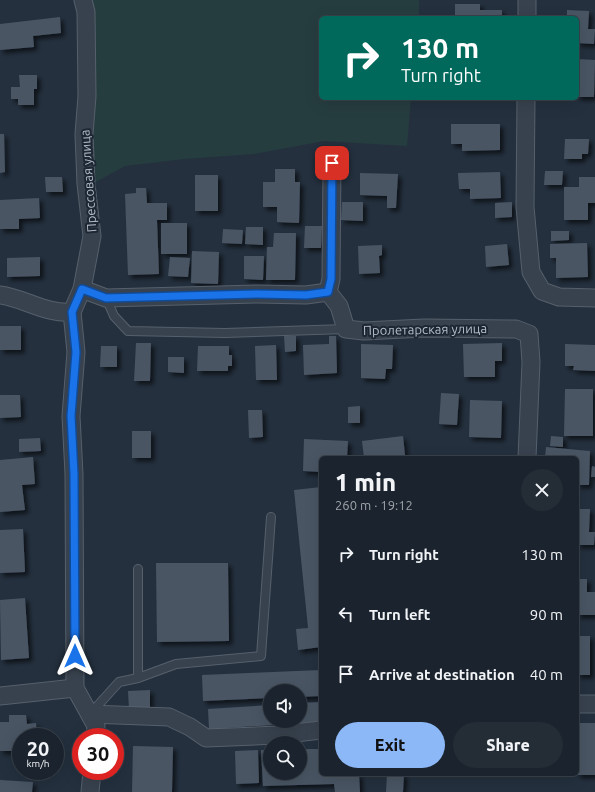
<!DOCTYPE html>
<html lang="en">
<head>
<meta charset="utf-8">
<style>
	body { margin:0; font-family:Ubuntu,sans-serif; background:#242c36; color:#f1f3f6; height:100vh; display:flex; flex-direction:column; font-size:15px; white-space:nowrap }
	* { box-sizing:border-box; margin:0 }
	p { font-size:13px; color:#a0a4aa }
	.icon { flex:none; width:22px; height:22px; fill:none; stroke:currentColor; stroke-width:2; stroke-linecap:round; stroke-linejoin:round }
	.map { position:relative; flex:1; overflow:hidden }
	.side { position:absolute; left:319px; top:456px; width:260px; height:320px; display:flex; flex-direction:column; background:#1b242e; border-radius:6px; box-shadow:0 4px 16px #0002,0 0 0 1px #39414a }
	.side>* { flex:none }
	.hud { position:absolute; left:319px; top:16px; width:260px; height:84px; border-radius:6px; box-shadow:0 4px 16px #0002,0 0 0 1px #39414a; background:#00695c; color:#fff; overflow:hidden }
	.controls { position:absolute; left:263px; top:684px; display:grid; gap:8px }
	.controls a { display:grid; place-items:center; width:44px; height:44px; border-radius:50%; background:#1b242e; box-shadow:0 4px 16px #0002,0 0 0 1px #39414a; font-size:20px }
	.speed { position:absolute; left:12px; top:728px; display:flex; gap:8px; font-size:20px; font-weight:700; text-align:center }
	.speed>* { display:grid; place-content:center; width:52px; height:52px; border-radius:50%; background:#1b242e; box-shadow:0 4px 16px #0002,0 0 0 1px #39414a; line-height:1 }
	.speed small { font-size:10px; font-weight:400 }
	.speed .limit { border:6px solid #d22; background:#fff; color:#111 }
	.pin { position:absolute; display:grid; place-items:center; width:34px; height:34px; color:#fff; margin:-17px; border-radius:8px; box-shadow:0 2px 6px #0006 }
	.me { position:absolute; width:44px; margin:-22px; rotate:0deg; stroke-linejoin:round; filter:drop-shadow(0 0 3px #0008) }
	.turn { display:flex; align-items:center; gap:14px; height:84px; padding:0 16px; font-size:18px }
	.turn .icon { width:52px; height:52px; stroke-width:2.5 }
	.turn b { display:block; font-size:28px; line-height:34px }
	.round { display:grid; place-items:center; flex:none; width:42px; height:42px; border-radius:21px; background:#242c36 }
	.overview { display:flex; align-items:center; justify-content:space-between; height:68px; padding:0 16px }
	h1 { font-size:24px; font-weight:800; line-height:30px }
	.action { display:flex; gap:8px; margin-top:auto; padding:8px 16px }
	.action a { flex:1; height:46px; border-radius:24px; background:#8cb8f7; color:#111; font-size:16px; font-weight:800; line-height:46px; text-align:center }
	.action a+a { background:#242c36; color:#f1f3f6 }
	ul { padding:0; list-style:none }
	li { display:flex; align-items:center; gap:12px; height:60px; padding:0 16px }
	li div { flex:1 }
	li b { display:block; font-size:15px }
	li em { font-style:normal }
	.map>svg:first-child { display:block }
	.green { fill:#263d3f }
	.building { fill:#495564; filter:url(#shadow) }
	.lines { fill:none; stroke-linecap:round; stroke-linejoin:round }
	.lane-casing { stroke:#56606c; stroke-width:10 }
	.street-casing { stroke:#56606c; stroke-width:19 }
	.lane { stroke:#38424e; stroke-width:8 }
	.street { stroke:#38424e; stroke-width:17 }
	.route-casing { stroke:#114b97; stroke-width:10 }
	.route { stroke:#1a73e8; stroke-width:7 }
	.labels { text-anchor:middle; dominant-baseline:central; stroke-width:4; stroke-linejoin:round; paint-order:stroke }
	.street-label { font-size:13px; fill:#b5bdc9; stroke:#1d2733 }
</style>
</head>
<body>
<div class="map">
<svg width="595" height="792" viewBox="0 0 595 792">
	<defs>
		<filter id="shadow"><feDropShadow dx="3.5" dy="3.5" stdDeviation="2" flood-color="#0009"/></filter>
	</defs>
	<rect width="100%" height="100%" fill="#24303e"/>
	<polygon class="green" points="90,0 419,0 419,18 321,18 321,98 411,98 407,146 324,141 254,154 184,159 125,166 92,184"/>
	<g class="building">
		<polygon points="455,4 480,4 480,10 502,10 502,18 455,18"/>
		<polygon points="567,10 589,11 588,29 595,29 594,44 577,43 577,18 567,18"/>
		<polygon points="60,17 61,33 33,36 34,47 0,50 0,24"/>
		<polygon points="577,59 595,60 594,97 577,97"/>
		<polygon points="19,75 37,75 37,89 34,89 34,105 18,105 18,99 11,99 11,87 20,87"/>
		<polygon points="451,124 500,124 500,150 462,151 462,144 451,144"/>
		<polygon points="0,134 4,134 5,172 0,173"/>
		<polygon points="565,139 589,139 588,154 582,154 582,159 564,159"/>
		<polygon points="275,169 295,169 295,182 300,182 299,223 277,222 277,207 263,207 263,182 275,182"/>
		<polygon points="545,171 563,171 562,185 544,185"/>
		<polygon points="500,172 501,198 470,199 470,189 459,189 458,173"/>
		<polygon points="360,173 398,174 396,208 387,208 387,196 360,195"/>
		<rect x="195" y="175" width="23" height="36"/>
		<polygon points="45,177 62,177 63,192 46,192"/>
		<polygon points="579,177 595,177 595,203 588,203 588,220 564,220 564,187 579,187"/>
		<polygon points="136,188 146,188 147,203 167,203 167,220 157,220 159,274 128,275 125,194 136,193"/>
		<polygon points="39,198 40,218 19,219 19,229 0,229 0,200"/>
		<polygon points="342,202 363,202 363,221 341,220"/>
		<polygon points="512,202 512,217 495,218 495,203"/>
		<rect x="161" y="223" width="26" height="31"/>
		<polygon points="305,226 322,226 321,248 304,248"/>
		<polygon points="246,227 263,227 263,245 245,244"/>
		<polygon points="223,229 243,230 242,244 222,243"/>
		<polygon points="551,231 569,231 569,240 551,241"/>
		<polygon points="274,233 296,233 295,280 266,280 267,247 273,247"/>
		<polygon points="587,243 588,277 556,278 556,258 550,258 550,244"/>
		<polygon points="507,244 509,265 486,267 485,246"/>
		<polygon points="382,245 382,255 379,256 380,273 359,274 358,246"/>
		<polygon points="192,251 219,252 218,284 191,283"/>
		<polygon points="244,256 264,256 263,280 244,279"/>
		<polygon points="40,257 40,276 7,277 7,258"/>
		<polygon points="170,257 190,258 188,277 168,276"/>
		<rect x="0" y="326" width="21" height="24"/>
		<polygon points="284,336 296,336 296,351 285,352"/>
		<polygon points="329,336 336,336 337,373 304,375 303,345 329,344"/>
		<polygon points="136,343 151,343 150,381 134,381"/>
		<polygon points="502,343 502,361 495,361 495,377 464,377 463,344"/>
		<polygon points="361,344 393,345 392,369 386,369 385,379 361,378"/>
		<polygon points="565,344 595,345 595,371 573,370 574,366 565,366"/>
		<polygon points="276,345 277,380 256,380 255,346"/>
		<polygon points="101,346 117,346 117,367 100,367"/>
		<polygon points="198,346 229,346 229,355 232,355 232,366 228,366 228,371 197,371"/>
		<polygon points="168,357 184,357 184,373 168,372"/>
		<polygon points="565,389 593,389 593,436 564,436"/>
		<polygon points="441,393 459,394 457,425 439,424"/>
		<polygon points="0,395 20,395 21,417 0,418"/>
		<polygon points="470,400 502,401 501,438 469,437"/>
		<polygon points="360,406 360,423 348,423 348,407"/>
		<polygon points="248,410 262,410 263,437 249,438"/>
		<rect x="132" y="431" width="19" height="27"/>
		<polygon points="403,436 405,455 364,458 362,441"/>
		<polygon points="551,436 563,437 563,447 550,446"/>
		<polygon points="40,438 41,451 19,452 19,439"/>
		<polygon points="304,439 348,441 347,458 321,458 321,472 303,471"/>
		<polygon points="546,447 590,451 589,485 577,485 577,458 545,458"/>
		<polygon points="468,455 502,456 502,458 468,458"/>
		<polygon points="33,457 35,484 22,485 25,510 0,512 0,460"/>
		<polygon points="592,466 595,467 595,477 591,477"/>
		<polygon points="321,487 321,647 298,650 296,629 308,628 294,490"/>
		<polygon points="577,509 590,509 589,532 595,532 594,545 577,545"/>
		<polygon points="23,529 25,572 0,573 0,530"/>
		<polygon points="156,563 228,563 229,641 157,642"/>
		<polygon points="577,579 587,579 587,592 595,592 595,615 577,615"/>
		<polygon points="25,598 29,658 1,660 0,600"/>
		<rect x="577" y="636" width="13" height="39"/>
		<polygon points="321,670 321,696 300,697 300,691 270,691 270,698 203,701 202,675"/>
		<polygon points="150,690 150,709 129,709 128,691"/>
		<polygon points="321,702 321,722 209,729 208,709 270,705 270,721 300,721 300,703"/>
		<polygon points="9,715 26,715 27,724 36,723 37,737 21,737 21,751 0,751 0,722 9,722"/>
		<rect x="577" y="723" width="18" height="52"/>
		<polygon points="133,746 173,747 172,792 132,792"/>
		<polygon points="300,749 321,749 321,774 359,774 360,792 335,792 334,784 263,786 261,750 270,750 270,773 300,773"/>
		<polygon points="258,750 259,783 236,784 235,751"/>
		<polygon points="387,774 404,774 403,792 386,792"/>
		<polygon points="0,780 33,782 32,792 0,792"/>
	</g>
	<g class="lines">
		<defs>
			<g id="lane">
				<polyline points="106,298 114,316 128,331 225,333 346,329"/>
				<polyline points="138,678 138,569"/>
				<polyline points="91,713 119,682 138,678 176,664 261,656 271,517"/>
			</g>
			<g id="street">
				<polyline points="83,0 86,12 87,96 84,134 86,184 92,236 82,289 72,312 76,352 71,416 74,474 75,688 96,726 95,737"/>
				<polyline points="527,18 527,0"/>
				<polyline points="526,98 525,207 531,272 542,291 559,297 595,298"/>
				<polyline points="82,289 106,298 258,294 306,295 328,292 339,306 346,329 364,331 424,328 516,329 529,334 531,362 527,458"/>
				<polyline points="328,292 331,279 332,163"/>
				<path d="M0,295c24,3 48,20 72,17"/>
				<polyline points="0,696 75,688"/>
				<polyline points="577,704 595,704"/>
				<polyline points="90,714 169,717 190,727 206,738 278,735 321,730"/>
				<polyline points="90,792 92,771"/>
			</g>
		</defs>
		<use href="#lane" class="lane-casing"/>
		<use href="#street" class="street-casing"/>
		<use href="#lane" class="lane"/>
		<use href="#street" class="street"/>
	</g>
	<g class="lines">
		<defs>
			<polyline id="route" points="75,656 74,474 71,416 76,352 72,312 82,289 106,298 258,294 306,295 328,292 331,279 332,163"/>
		</defs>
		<use href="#route" class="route-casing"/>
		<use href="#route" class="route"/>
	</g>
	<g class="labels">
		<g class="street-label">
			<text transform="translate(88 181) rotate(-94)">Прессовая улица</text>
			<text transform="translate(425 329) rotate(-1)">Пролетарская улица</text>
		</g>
	</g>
</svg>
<div class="controls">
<a><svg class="icon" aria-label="sound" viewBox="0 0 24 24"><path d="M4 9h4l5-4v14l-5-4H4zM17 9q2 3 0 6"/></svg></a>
<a><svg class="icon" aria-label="search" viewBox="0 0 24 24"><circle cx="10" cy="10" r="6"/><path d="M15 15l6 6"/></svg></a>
</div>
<div class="speed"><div>20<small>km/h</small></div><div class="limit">30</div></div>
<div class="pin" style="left:332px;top:163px;background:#d93025"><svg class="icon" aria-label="arrive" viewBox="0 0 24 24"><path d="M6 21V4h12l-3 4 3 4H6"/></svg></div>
<svg class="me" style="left:75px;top:656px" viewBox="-20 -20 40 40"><path d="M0-17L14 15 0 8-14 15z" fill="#1a73e8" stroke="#fff" stroke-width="4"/></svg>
<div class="hud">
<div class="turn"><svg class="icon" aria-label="right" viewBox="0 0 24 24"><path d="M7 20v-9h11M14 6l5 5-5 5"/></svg><div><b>130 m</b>Turn right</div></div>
</div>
<section class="side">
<div class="overview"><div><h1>1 min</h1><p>260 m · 19:12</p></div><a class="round"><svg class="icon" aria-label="close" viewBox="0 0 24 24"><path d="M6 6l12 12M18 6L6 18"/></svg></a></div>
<ul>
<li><svg class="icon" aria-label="right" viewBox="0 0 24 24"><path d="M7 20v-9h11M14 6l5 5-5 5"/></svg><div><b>Turn right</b></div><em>130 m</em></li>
<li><svg class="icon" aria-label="left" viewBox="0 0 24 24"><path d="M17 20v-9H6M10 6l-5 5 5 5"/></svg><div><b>Turn left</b></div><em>90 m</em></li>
<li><svg class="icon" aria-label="arrive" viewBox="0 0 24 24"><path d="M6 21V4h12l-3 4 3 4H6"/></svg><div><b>Arrive at destination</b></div><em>40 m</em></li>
</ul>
<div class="action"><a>Exit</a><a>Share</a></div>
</section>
</div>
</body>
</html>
